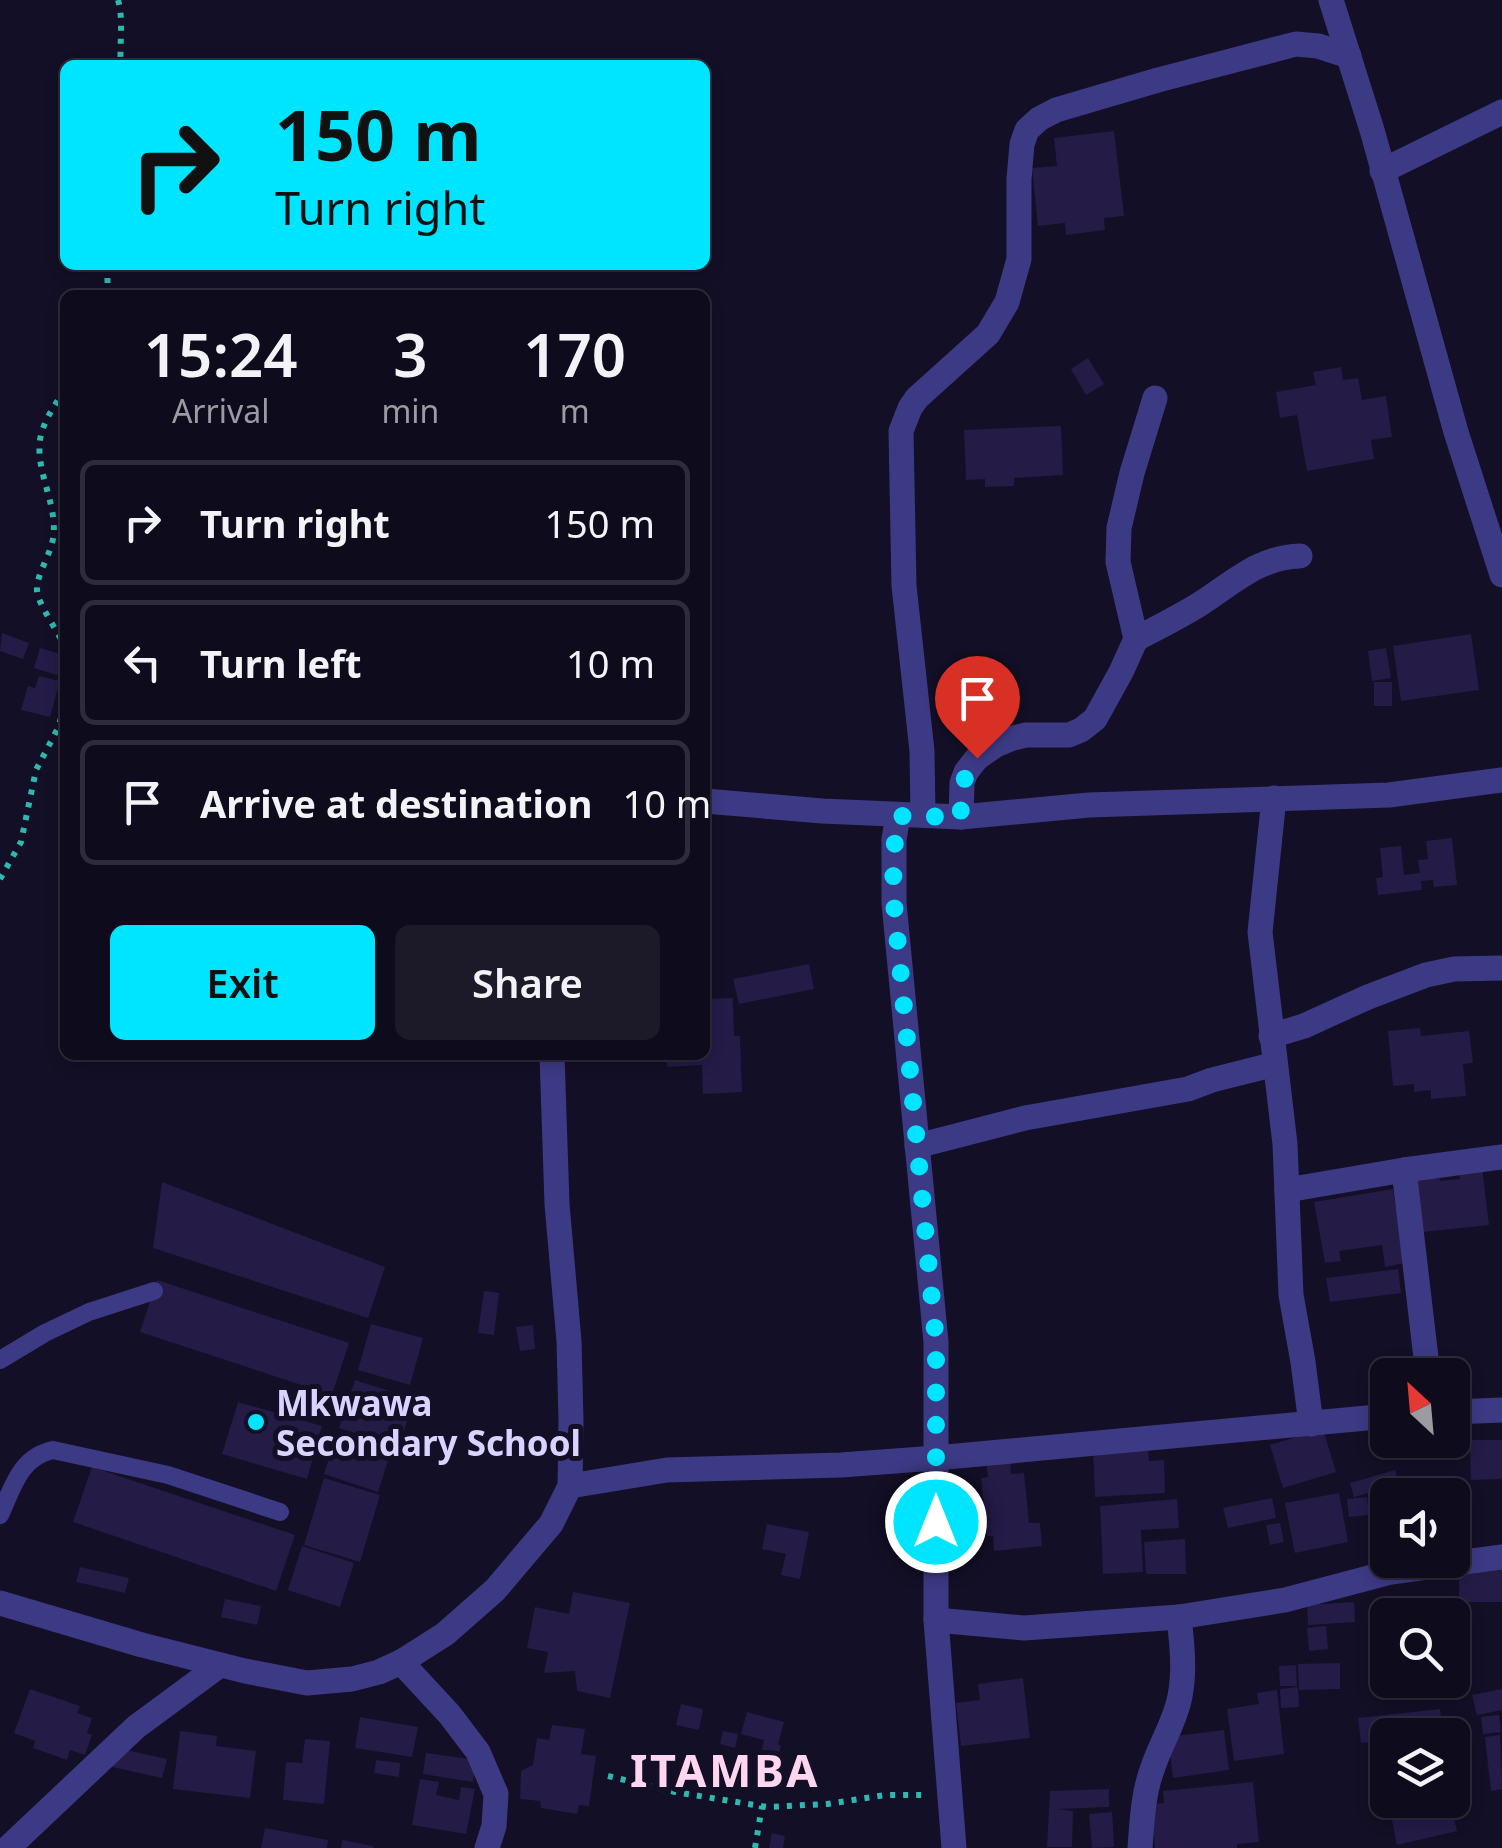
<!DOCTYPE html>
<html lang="en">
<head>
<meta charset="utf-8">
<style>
	body { margin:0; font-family:"Noto Sans",sans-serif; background:#1c1929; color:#f1f3f6; height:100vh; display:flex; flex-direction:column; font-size:38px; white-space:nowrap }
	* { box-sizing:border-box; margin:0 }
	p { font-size:32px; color:#9b9ba3 }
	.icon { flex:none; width:55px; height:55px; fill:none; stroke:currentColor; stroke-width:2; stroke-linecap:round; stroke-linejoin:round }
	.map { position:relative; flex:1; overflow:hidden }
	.drawer { position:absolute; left:60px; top:290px; width:650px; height:770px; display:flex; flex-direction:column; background:#0e0b1c; border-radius:15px; box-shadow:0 5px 15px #0003,0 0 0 2px #2e2b3b }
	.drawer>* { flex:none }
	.top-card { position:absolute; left:60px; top:60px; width:650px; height:210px; border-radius:15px; box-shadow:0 5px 15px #0003,0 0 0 2px #2e2b3b; background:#00e5ff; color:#111; overflow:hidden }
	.needle { width:65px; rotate:334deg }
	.tools { position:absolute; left:1370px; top:1358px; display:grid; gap:20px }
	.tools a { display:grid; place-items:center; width:100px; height:100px; border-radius:15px; background:#0e0b1c; box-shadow:0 5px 15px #0003,0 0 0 2px #2e2b3b; font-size:50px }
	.pin { position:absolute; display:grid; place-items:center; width:85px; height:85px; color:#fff; margin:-102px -42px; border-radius:50% 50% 50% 0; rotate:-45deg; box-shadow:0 0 10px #0007 }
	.pin .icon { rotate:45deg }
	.me { position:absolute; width:110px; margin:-55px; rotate:0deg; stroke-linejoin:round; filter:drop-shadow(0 0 8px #0008) }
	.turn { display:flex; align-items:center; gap:35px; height:210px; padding:0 50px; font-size:45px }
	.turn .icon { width:130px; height:130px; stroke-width:2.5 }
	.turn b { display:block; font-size:70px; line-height:85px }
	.eta { display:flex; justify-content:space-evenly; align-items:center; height:170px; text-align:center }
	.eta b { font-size:60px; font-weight:600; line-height:70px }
	.primary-button { display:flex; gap:20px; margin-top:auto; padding:20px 50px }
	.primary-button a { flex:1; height:115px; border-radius:15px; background:#00e5ff; color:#111; font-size:40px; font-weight:600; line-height:115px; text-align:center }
	.primary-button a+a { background:#1c1929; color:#f1f3f6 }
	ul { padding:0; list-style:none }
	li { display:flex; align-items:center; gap:30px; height:125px; margin:0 20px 15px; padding:0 30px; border:5px solid #2e2b3b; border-radius:15px }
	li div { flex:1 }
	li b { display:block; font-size:38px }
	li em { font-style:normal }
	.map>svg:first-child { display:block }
	.building { fill:#241b47 }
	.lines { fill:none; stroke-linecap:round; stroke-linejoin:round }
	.path { stroke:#2fb8b0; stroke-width:6; stroke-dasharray:5 8; stroke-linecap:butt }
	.lane { stroke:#3d3a85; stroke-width:18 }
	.street { stroke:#3d3a85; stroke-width:25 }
	.route { stroke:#00e5ff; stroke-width:18; stroke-dasharray:0 32.4 }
	.poi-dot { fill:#00e5ff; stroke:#130f26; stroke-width:4 }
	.labels { text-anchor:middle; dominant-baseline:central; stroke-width:10; stroke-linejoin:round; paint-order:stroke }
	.poi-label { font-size:35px; font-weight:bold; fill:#d9d4ff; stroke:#130f26; text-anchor:start }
	.district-label { font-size:45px; font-weight:bold; letter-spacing:2.5px; fill:#ffd6f0; stroke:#130f26 }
</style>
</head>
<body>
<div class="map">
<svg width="1502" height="1848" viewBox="0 0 1502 1848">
	<rect width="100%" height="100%" fill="#130f26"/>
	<g class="building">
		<polygon points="1114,131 1124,216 1104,218 1105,230 1066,235 1065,223 1038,226 1032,168 1057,166 1054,138"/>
		<polygon points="1088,358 1104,384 1086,395 1071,369"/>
		<polygon points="1341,367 1343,380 1358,378 1362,400 1386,396 1392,437 1371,440 1374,459 1307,471 1297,415 1280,418 1276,392 1316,385 1313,372"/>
		<polygon points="1061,426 1063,475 1014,478 1014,486 985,487 985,479 966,480 964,430"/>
		<polygon points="2,633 29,643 23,659 0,651"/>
		<polygon points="1471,634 1479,690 1401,701 1393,646"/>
		<polygon points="40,648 64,655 57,675 34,668"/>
		<polygon points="1386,648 1391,678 1372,681 1368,651"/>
		<polygon points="39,676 60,681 50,717 21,710 28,686 35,688"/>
		<rect x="1374" y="682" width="18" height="24"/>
		<polygon points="1452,838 1457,885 1434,887 1433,880 1421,881 1422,890 1378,895 1376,878 1383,877 1380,848 1401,846 1404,875 1420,873 1418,860 1428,859 1426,841"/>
		<polygon points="705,896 710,896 709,949 705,949"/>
		<polygon points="809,964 814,989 739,1004 733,979"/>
		<polygon points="733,998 734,1036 740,1036 742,1092 703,1094 702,1065 667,1067 667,1055 705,1055 705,999"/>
		<polygon points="1420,1028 1421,1036 1469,1031 1473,1063 1463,1064 1466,1096 1431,1099 1431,1090 1414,1092 1414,1084 1393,1086 1388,1031"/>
		<polygon points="1482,1167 1489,1225 1414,1233 1408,1178 1439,1174 1440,1181 1460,1179 1459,1170"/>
		<polygon points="162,1182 385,1267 368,1318 153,1248"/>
		<polygon points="1393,1189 1405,1263 1385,1267 1382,1245 1339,1251 1341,1261 1325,1263 1314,1202"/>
		<polygon points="1398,1269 1401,1293 1330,1302 1326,1278"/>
		<polygon points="157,1280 349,1343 332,1395 140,1332"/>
		<polygon points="484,1291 499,1293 494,1335 478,1333"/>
		<polygon points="371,1324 423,1338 410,1385 358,1370"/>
		<polygon points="533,1325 535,1349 520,1351 516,1327"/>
		<polygon points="355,1380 414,1399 399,1447 339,1428"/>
		<polygon points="238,1402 322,1426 307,1479 222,1454"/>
		<polygon points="1323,1429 1336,1472 1283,1488 1270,1445"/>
		<polygon points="337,1433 391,1451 378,1492 324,1474"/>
		<polygon points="1462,1440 1502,1440 1502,1479 1471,1480 1470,1451 1462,1451"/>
		<polygon points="1093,1448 1148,1451 1149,1461 1164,1460 1165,1493 1095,1497"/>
		<polygon points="1010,1460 1011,1474 1024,1473 1029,1523 1040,1523 1042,1546 994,1551 993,1536 987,1536 981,1478 988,1477 986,1462"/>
		<polygon points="92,1467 295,1535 276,1591 73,1522"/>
		<polygon points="1395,1470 1399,1485 1354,1497 1350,1483"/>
		<polygon points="324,1478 380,1495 360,1562 304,1545"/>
		<polygon points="1339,1493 1348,1542 1295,1553 1285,1503"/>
		<polygon points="1367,1497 1369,1515 1349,1517 1347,1499"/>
		<polygon points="1272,1498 1276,1518 1228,1528 1223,1508"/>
		<polygon points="1177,1499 1179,1528 1141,1530 1143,1572 1103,1574 1100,1506"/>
		<polygon points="1280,1523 1284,1542 1270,1545 1266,1525"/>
		<polygon points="767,1524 809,1532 800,1579 781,1575 786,1554 762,1549"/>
		<polygon points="1185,1539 1186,1574 1146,1574 1144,1542"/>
		<polygon points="302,1546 354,1563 340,1607 288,1590"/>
		<polygon points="1502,1565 1502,1602 1459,1602 1459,1566"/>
		<polygon points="80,1567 129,1578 125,1593 76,1582"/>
		<polygon points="573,1592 630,1603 610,1698 577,1691 575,1671 544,1673 548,1652 527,1648 535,1607 569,1614"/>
		<polygon points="225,1599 261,1606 257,1625 221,1617"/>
		<polygon points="1354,1602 1355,1622 1308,1625 1307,1605"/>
		<polygon points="1326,1626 1328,1649 1309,1651 1307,1628"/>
		<polygon points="1340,1663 1340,1689 1299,1690 1298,1664"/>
		<polygon points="1296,1665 1297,1686 1280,1686 1279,1666"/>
		<polygon points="1023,1678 1030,1738 961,1746 956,1703 980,1700 978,1684"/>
		<polygon points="1298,1687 1299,1707 1281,1708 1280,1689"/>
		<polygon points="30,1689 80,1706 77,1713 92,1718 87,1733 92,1735 85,1755 70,1750 67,1760 33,1748 35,1741 14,1733"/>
		<polygon points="1502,1689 1502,1710 1477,1715 1472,1695"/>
		<polygon points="1277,1690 1284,1754 1234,1761 1227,1709 1259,1704 1257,1693"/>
		<polygon points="681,1704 703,1709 699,1730 676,1725"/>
		<polygon points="1440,1709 1443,1734 1388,1735 1388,1740 1361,1743 1358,1718"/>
		<polygon points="747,1712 784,1722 778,1745 781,1745 774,1775 757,1771 764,1740 741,1734"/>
		<polygon points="1499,1715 1501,1732 1483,1734 1481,1717"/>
		<polygon points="360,1717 418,1727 412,1757 355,1748"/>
		<polygon points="552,1725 585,1729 581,1754 596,1756 589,1806 579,1805 577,1814 541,1808 540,1801 520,1799 521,1771 533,1765 537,1738 549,1740"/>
		<polygon points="1224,1730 1229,1770 1173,1778 1168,1737"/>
		<polygon points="180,1731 217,1736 216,1746 256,1751 250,1798 173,1789"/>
		<polygon points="723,1731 738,1734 735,1748 720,1744"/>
		<polygon points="1500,1735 1502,1789 1491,1791 1485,1737"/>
		<polygon points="305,1739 330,1741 324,1804 283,1800 286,1762 302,1763"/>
		<polygon points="117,1748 167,1759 162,1778 112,1767"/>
		<polygon points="717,1750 727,1755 720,1771 710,1767"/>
		<polygon points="426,1753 476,1760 473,1782 423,1774"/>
		<polygon points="376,1760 400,1763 399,1777 374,1773"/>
		<polygon points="420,1779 439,1782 436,1795 459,1800 461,1787 475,1789 466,1834 412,1825"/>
		<polygon points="1253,1782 1259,1842 1237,1844 1237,1848 1155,1848 1151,1804 1164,1803 1163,1791"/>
		<polygon points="1109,1789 1109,1807 1057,1809 1073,1811 1072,1847 1047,1847 1050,1791"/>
		<polygon points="1388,1800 1450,1800 1457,1831 1397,1845"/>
		<polygon points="1112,1812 1114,1847 1092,1848 1089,1814"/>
		<polygon points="265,1828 328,1840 327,1848 261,1848"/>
		<polygon points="772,1833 785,1836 783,1848 769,1848"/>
		<polygon points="342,1840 373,1846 373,1848 341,1848"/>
	</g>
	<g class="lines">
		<g class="path">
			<path d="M118,0c6,20 1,44 3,65"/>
			<polyline points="107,265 108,295"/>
			<path d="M65,390c-9,13 -18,26 -23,41 -11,36 17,71 11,108 -3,17 -17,36 -16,52 1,13 22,42 28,56"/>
			<polyline points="0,879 21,842 36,770 58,728 65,705"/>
			<polyline points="608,1776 675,1792 767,1807 827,1804 886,1795 924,1795"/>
			<polyline points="755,1848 762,1806"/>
		</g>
		<g class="lane">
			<polyline points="0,1360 45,1333 89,1312 154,1291"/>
			<path d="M0,1515c13,-28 20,-58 53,-65l115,25 112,37"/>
		</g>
		<g class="street">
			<polyline points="1331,0 1372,130 1456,432 1502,575"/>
			<polyline points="1382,171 1502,112"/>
			<path d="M1136,639c21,-11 43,-22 64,-35 33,-21 59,-47 100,-48"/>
			<polyline points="1274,798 1260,932 1285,1144 1291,1295 1303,1362 1311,1424"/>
			<polyline points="705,801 822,811 961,817 1089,805 1389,795 1502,780"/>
			<polyline points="923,815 922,751 904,586 901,431 910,408 917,398 988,334 1007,302 1019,259 1019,179 1022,144 1027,130 1039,119 1056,110 1158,80 1296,44 1318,46 1349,56"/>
			<polyline points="898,816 894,839 894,903 936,1342 936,1620 954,1848"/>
			<polyline points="961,817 962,783 966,772 977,758 996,745 1013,738 1026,735 1069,735 1081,730 1095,719 1121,672 1136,639 1118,562 1119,528 1132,473 1155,398"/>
			<polyline points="1271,1036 1304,1026 1368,997 1426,975 1454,969 1502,968"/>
			<polyline points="917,1146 1025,1118 1188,1089 1212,1080 1275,1064"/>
			<polyline points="1404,1170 1428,1375"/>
			<polyline points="1287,1190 1404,1170 1502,1157"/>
			<polyline points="1452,1412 1502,1410"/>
			<polyline points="570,1486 667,1470 841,1465 936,1458 1388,1416"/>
			<polyline points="0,1603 142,1645 245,1671 307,1683 352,1679 379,1672 401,1662 445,1634 495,1590 551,1524 570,1486 571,1421 569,1341 557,1204 552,1055"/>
			<polyline points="936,1620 1024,1628 1179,1617 1285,1600 1391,1572 1502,1557"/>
			<polyline points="401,1662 450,1715 478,1752 496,1794 494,1826 487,1848"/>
			<polyline points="8,1848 136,1727 220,1665"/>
			<path d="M1140,1848c2,-26 3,-54 12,-78 8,-26 23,-47 28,-74 5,-26 2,-52 -1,-79"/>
		</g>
	</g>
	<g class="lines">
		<path class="route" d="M936,1522v-180l-42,-439 -1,-44 5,-43 63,1c-1,-26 0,-38 16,-59"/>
	</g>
	<circle class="poi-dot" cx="256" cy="1422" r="10"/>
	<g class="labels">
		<g class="poi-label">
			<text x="276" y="1402">Mkwawa<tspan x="276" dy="40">Secondary School</tspan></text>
		</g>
		<g class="district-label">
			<text x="725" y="1769">ITAMBA</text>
		</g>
	</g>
</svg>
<div class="tools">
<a><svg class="needle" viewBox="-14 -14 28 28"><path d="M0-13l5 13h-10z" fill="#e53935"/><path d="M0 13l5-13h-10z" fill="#9b9ba3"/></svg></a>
<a><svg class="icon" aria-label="sound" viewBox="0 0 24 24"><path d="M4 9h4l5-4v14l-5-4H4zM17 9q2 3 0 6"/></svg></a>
<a><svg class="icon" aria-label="search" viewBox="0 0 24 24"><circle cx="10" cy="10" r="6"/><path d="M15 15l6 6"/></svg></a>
<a><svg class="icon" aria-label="layers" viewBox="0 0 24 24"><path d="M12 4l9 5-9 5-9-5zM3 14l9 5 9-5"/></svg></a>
</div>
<div class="pin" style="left:977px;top:758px;background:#d93025"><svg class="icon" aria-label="arrive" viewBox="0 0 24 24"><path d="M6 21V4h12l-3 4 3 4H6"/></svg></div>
<svg class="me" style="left:936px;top:1522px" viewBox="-20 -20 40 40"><circle r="17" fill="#00e5ff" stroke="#fff" stroke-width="3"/><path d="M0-11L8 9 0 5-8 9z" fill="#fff"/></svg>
<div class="top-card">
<div class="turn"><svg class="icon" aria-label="right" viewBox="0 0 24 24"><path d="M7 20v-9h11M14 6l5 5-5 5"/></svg><div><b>150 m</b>Turn right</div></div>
</div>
<section class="drawer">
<div class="eta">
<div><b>15:24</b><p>Arrival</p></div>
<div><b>3</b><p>min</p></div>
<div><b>170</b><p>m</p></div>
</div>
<ul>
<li><svg class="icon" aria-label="right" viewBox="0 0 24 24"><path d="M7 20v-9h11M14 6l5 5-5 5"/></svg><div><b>Turn right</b></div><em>150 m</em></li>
<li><svg class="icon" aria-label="left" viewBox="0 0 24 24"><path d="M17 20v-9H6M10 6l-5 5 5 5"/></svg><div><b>Turn left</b></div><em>10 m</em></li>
<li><svg class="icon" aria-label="arrive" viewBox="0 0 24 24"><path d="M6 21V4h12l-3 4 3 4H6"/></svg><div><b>Arrive at destination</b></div><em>10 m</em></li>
</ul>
<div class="primary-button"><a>Exit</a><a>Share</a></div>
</section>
</div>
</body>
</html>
